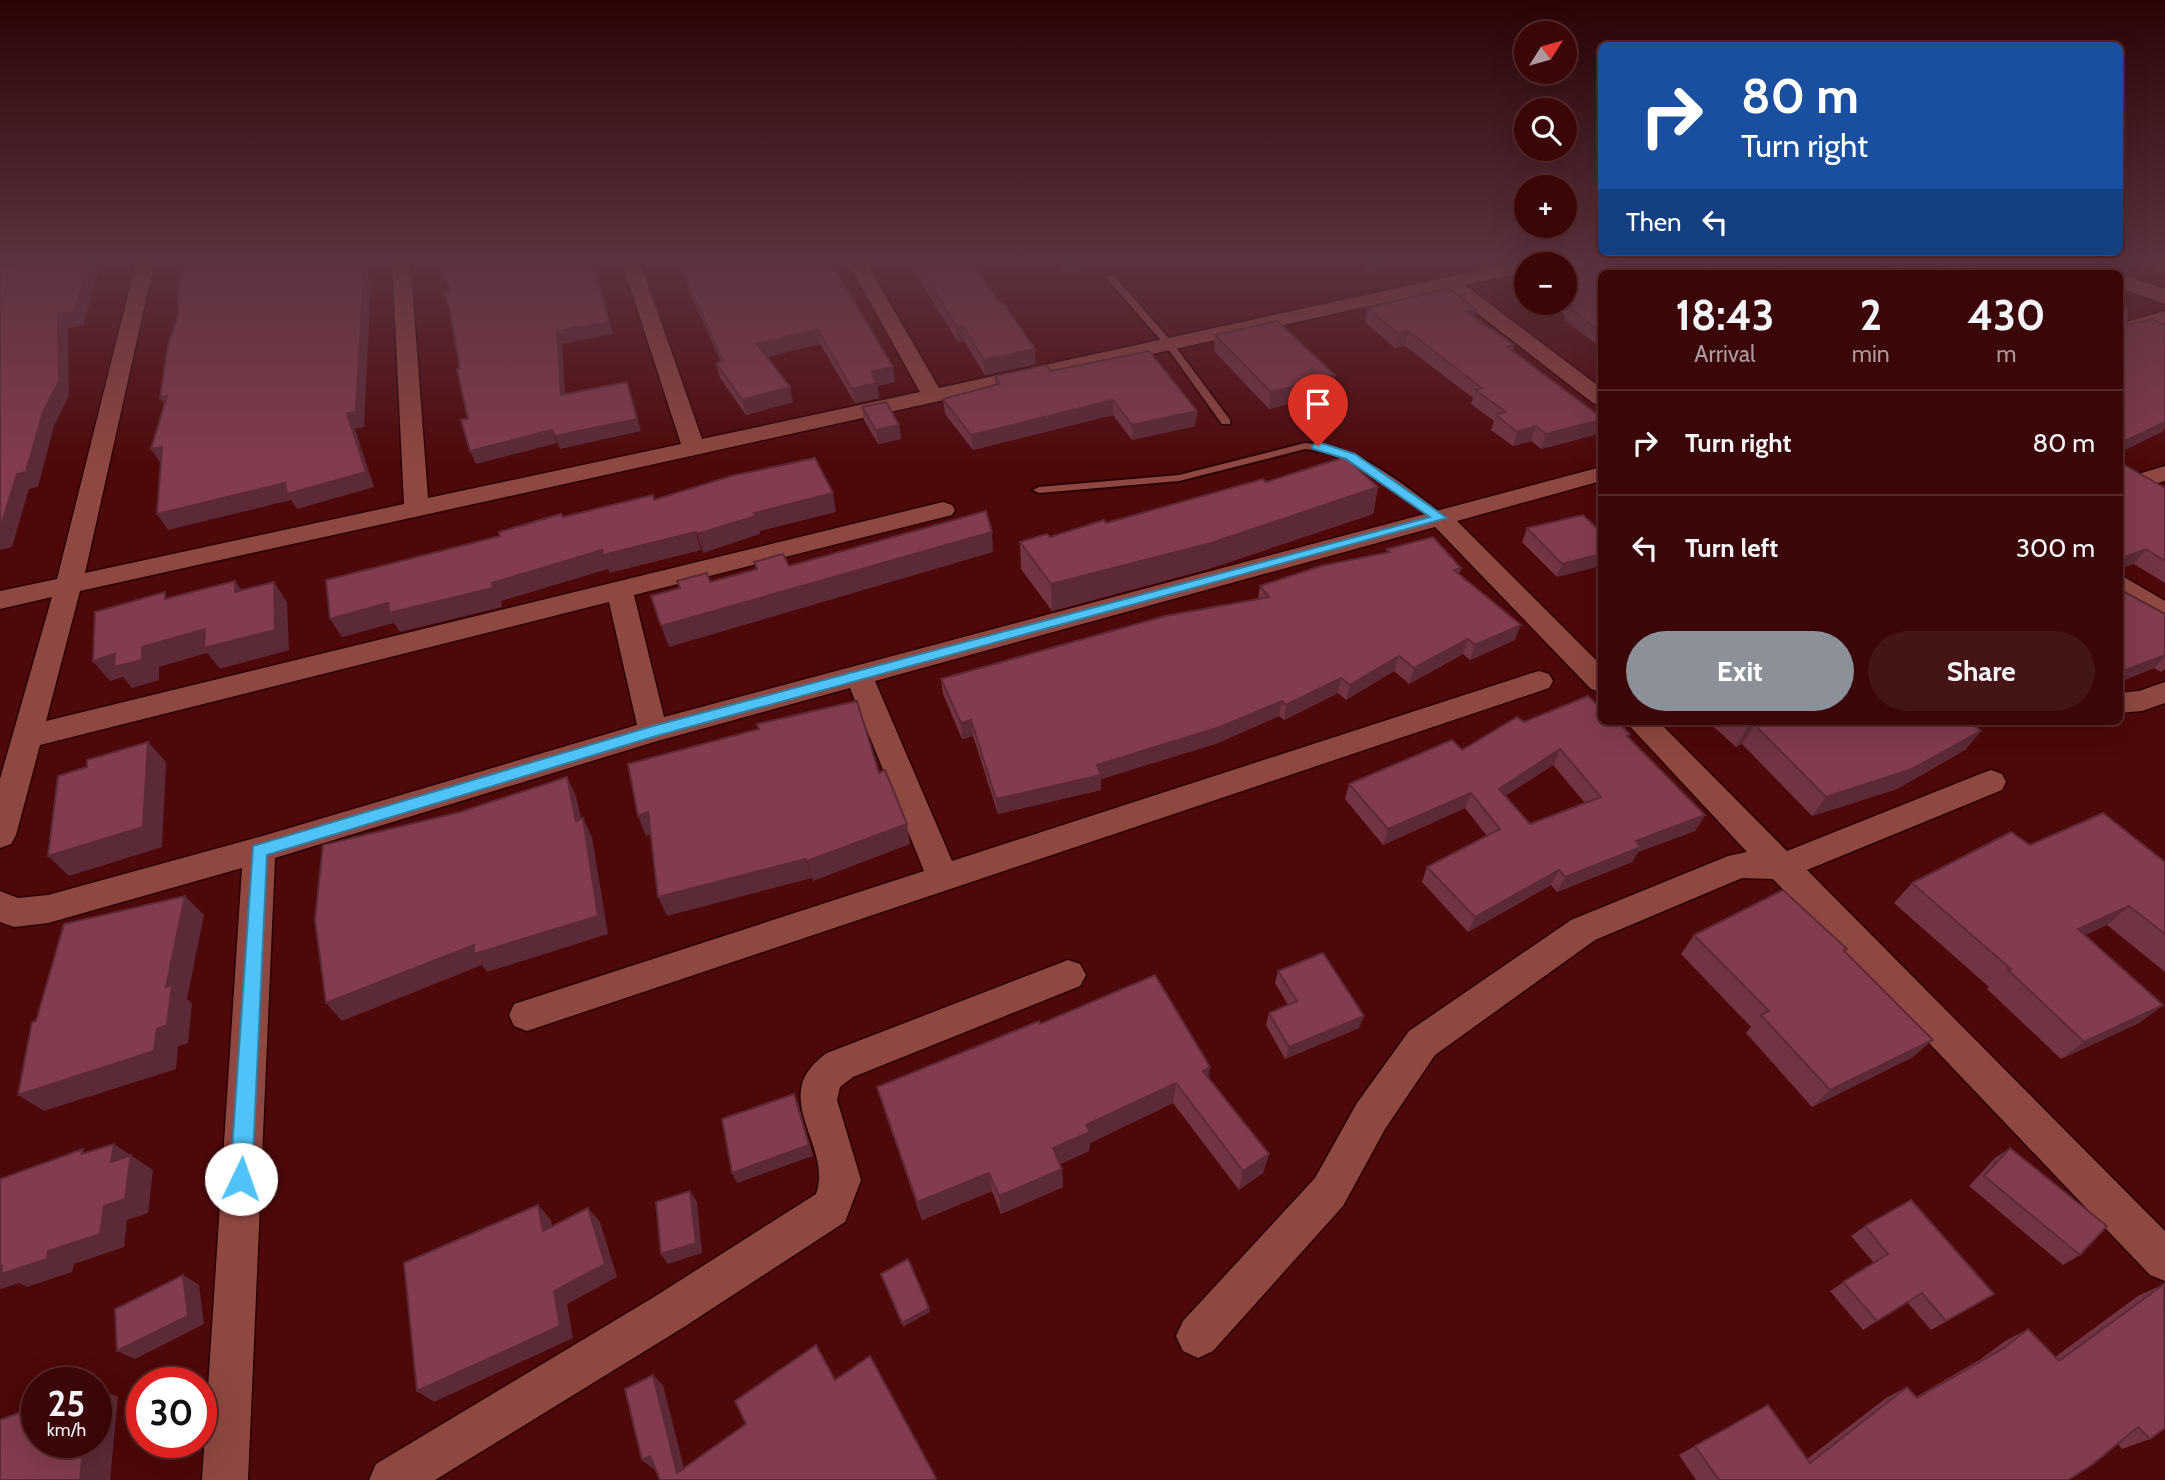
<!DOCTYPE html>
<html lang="en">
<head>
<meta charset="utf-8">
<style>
	body { margin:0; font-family:Cabin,sans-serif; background:#451415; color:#f1f3f6; height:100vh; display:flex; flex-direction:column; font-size:26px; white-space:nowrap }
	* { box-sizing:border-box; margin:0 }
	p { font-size:23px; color:#ab999b }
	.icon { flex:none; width:38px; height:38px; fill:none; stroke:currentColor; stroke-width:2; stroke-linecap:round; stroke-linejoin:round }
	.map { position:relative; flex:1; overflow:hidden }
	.details { position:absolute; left:1598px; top:270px; width:525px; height:455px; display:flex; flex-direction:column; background:#3a0607; border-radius:10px; box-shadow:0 7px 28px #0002,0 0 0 2px #542728 }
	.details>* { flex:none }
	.top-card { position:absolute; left:1598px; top:42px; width:525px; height:214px; border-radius:10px; box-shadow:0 7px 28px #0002,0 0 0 2px #542728; background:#1a4fa0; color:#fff; overflow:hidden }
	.needle { width:46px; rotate:53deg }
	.buttons { position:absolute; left:1514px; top:21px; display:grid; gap:14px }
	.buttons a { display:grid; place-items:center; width:63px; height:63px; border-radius:50%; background:#3a0607; box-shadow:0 7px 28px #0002,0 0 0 2px #542728; font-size:35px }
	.speed { position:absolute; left:21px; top:1367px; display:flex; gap:14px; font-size:35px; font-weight:700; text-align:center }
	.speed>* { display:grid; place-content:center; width:91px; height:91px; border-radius:50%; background:#3a0607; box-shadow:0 7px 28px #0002,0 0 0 2px #542728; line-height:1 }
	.speed small { font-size:18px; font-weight:400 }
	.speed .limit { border:10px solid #d22; background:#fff; color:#111 }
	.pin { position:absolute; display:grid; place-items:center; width:60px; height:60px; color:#fff; margin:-72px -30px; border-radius:50% 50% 50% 0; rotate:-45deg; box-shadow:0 0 7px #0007 }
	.pin .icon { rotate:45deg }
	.me { position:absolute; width:77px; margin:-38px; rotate:3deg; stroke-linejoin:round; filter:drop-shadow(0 0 5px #0008) }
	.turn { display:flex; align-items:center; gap:24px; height:147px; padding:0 28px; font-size:32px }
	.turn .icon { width:91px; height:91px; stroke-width:2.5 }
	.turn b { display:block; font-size:49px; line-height:60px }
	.then { display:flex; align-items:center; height:66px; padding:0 28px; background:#0003; gap:14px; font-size:26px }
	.eta { display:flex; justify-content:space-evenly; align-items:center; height:119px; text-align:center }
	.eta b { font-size:42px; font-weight:800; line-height:49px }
	.action { display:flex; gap:14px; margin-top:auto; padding:14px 28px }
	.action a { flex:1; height:80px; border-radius:42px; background:#8c9099; color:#fff; font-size:28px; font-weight:800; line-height:80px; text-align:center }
	.action a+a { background:#451415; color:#f1f3f6 }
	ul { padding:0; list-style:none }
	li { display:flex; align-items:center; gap:21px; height:105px; padding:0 28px; border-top:2px solid #542728 }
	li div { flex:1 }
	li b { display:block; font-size:26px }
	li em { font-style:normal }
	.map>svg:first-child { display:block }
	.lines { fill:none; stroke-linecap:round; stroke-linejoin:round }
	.service-casing { stroke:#2a0000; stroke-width:4 }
	.minor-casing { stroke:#2a0000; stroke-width:3 }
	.tertiary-casing { stroke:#2a0000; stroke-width:3 }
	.service { fill:#8f4741; fill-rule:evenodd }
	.minor { fill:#8f4741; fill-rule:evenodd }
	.tertiary { fill:#8f4741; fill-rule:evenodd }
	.wall { fill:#703442; fill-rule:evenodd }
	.shaded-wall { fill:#5b2a36 }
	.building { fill:#823c4d; stroke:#5b2a36; stroke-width:2; fill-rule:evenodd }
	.route { fill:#4fc3f7; stroke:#337fa1; stroke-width:2 }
</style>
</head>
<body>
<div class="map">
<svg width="2165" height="1480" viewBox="0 0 2165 1480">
	<rect width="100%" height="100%" fill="#4d0809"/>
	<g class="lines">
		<defs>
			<g id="service">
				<polygon points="1108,276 1114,276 1172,342 1230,420 1230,424 1222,424 1166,346 1108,280"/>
				<path d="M1305,443c44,4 77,25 111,51 10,8 22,15 30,24l-2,3h-8c-40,-31 -79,-67 -131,-72l-126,32 -140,12 -6,-3 6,-3 140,-12z"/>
			</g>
			<g id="minor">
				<polygon points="137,259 155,259 85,573 404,504 392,259 410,259 428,498 681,444 621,259 639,259 702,439 920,392 846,259 864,259 939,388 1526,260 1569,259 1562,264 1526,264 1526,272 1465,285 1601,388 1601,405 1593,403 1446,289 80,591 46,721 943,502 952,505 955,510 952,515 634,595 664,717 1601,467 1601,481 1457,521 1601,665 1601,692 1591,689 1435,527 875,681 952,861 1529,674 1539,671 1549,674 1553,681 1549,688 527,1031 514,1026 509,1015 514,1004 924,871 850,688 654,742 275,858 248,1480 202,1480 242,868 48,923 14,927 0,922 0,891 18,898 48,895 259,837 637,725 609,602 40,745 16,835 11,844 0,848 0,779 52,597 0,609 0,591 57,579"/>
				<polygon points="1917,259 1946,259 1944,263 1912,273 1882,273 1885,269"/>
				<polygon points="2165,311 2165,323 2119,337 2119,324"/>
				<polygon points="2165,466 2165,481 2143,487 2135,485 2131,480 2135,475"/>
				<polygon points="2119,574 2165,601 2165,622 2155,619 2119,595"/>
				<polygon points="2165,682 2165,703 2142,711 2119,713 2119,693 2139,691"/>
				<polygon points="1625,721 1658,721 1787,851 1980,774 1991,770 2002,774 2006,782 2002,790 1807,870 2165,1231 2165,1281 2150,1275 1773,879 1742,878 1595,940 1435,1055 1385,1129 1343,1206 1213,1351 1198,1358 1183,1351 1176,1336 1183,1321 1315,1178 1357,1103 1409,1031 1571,920 1728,856 1747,852"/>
				<path d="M1068,960l12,4 6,11 -6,11 -227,91 -13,10 -3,13 24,80 -16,42 -161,105 -249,153h-66l7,-16 278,-167 162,-103c18,-49 -51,-98 11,-141z"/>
			</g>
			<g id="tertiary">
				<path d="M2050,259c19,0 50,-3 62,14 -19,0 -50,3 -62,-14z"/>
				<polygon points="2132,259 2165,259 2165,273 2136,264"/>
				<polygon points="2118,273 2119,273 2165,289 2165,304 2119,288"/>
			</g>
		</defs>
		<use href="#service" class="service-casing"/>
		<use href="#minor" class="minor-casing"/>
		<use href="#tertiary" class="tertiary-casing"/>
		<use href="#service" class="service"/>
		<use href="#minor" class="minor"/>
		<use href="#tertiary" class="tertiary"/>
	</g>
	<g class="wall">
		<polygon points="676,259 829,259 895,382 877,386 879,398 855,403 820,344 767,357 793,402 746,415 720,378 716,363 721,362 687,286 683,272"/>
		<polygon points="910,259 968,259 1036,364 985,375 964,341 958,342 911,266"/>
		<polygon points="1053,259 1135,259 1068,274"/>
		<polygon points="1354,259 1470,259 1427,268 1419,262 1370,272"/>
		<polygon points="1564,264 1601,273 1601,347 1564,320 1565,315 1544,303 1564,303"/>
		<polygon points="1526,272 1526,292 1516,286 1519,274"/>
		<polygon points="1368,308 1476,310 1474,317 1514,345 1513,351 1598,434 1541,449 1531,441 1513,446 1491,430 1494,421 1471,404 1473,398 1405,346 1395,348 1365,322"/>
		<polygon points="1215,335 1335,375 1332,392 1269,409 1214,351"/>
		<polygon points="1051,371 1197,411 1195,426 1132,440 1113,415 973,450 945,414 943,399 995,385 995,376"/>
		<polygon points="862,407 899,425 901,439 878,444 864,420"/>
		<polygon points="1266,482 1378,487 1373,514 1208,569 1052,611 1021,569 1020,542 1050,537"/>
		<polygon points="2165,488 2165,583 2134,564"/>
		<polygon points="1583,515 1557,577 1522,542 1527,528"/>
		<polygon points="1387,549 1461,568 1459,574 1515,640 1470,660 1463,654 1409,684 1394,671 1346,700 1338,693 1284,720 1279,716 1218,743 1101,779 1101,790 998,814 973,736 962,739 943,694 941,679 1258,599 1260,586 1386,553"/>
		<polygon points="2119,589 2165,614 2165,669 2161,672 2154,668 2119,682"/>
		<polygon points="1707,721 1967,721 1981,731 1965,750 1897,789 1812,816 1742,744 1736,747"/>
		<path d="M1524,722l105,16 76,77 -10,16 -57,21 -6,10 -75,30 -6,-7 -83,47 -46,-50 5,-15 60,-31 -22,-28 -82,37 -38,-46 4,-15 113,-34zM1553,765l32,38 -55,21 -25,-28z"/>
		<polygon points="2030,845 2165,862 2165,972 2107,925 2085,935 2163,1005 2139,1023 2061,1059 1987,989 1989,987 1894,903 1912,883"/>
		<polygon points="1694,935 1845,952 1913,1057 1812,1107 1746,1033 1751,1027 1681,954"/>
		<polygon points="1278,971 1359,1028 1285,1059 1266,1025 1269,1013 1288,1005 1275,983"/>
		<polygon points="1040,1024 1209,1078 1269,1154 1263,1173 1239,1190 1173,1103 1090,1143 1089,1151 1060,1164 1062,1169 1063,1187 1001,1214 992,1191 922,1220 883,1107 877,1087"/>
		<polygon points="2010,1148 2080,1255 2063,1265 1969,1186 1995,1158"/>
		<polygon points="1865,1226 1994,1294 1931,1330 1907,1302 1863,1330 1830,1291 1874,1263 1851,1236"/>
		<polygon points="2164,1284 2150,1439 2122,1449 2118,1444 2068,1480 1696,1480 1679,1455 1768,1405 1807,1459 1886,1398 1907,1387 1916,1397 1981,1359 2005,1341 2028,1329 2055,1357 2138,1296"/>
	</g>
	<g class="shaded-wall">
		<polygon points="90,259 102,259 83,326 68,328 69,395 54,426 38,487 29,489 12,547 0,550 0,529 17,474 58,314"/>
		<polygon points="360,259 361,259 371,282 364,427 355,429 374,487 297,509 291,500 168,530 157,514 347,413"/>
		<polygon points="592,259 613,334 562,344 566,407 561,395 557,331"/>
		<polygon points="1067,259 1135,259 1068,274"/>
		<polygon points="1377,259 1420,259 1419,262 1370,272 1373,260"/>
		<polygon points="1429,259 1470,259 1427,268"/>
		<polygon points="1476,310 1472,324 1466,312"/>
		<polygon points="963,326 964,341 958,342 957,327"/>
		<polygon points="818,330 820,344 761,358 757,344"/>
		<polygon points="1408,331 1405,346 1395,348 1398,334"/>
		<polygon points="1035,349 1036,364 985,375 984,360"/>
		<polygon points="893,367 895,382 877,386 879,398 855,403 852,389 871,372"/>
		<polygon points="1335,375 1332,392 1269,409 1271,392"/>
		<polygon points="627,382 641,431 560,449 555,436"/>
		<polygon points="790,387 793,402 746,415 742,400"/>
		<polygon points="167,396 170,413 160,398"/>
		<polygon points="1113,400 1113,415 973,450 971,435"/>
		<polygon points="1197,411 1195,426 1132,440 1132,425"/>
		<polygon points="1601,420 1601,425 1598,434 1541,449 1546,434"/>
		<polygon points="2165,422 2165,428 2162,432 2119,453 2119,444"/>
		<polygon points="899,425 901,439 878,444 876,430"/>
		<polygon points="1536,426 1531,441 1513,446 1517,432"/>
		<polygon points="552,430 557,443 476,464 470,451"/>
		<polygon points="162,447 162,465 151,449"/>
		<polygon points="1378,487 1373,514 1208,569 1052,611 1051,584"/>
		<polygon points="833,493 836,512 760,531 760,534 703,553 697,534 754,513"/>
		<polygon points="696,532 701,550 610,573 608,569 501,601 502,607 400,632 394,623 342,637 330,619 388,603 492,583 602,550"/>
		<polygon points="992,532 993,552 669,647 661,626"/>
		<polygon points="2146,549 2134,564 2119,569 2119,559"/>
		<polygon points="1601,554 1601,566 1557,577 1562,564"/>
		<polygon points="235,581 249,601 235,592"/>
		<polygon points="274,582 287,602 289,650 220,669 207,653 159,667 159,680 132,688 123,677 110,681 93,661 142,647"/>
		<polygon points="1521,625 1515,640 1470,660 1475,645"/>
		<polygon points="1468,639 1463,654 1409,684 1414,668"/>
		<polygon points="2165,655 2165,657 2154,668 2119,682 2119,675 2121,672"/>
		<polygon points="1399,656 1394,671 1346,700 1350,685"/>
		<polygon points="1341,678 1338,693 1284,720 1286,705"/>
		<polygon points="1282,701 1279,716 1218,743 1101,779 1101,790 998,814 996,799"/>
		<polygon points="971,720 973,736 962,739 961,723"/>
		<polygon points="1755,725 1742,744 1736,747 1748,727"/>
		<polygon points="1981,731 1965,750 1897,789 1812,816 1826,797"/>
		<polygon points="148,742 166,762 162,847 69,876 48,856"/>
		<polygon points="1560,749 1553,765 1493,804 1499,789"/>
		<polygon points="567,777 576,796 586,839 583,818 592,837 608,934 487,972 482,965 342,1021 326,1003 576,821"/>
		<polygon points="1471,793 1465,808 1383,845 1388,829"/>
		<polygon points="648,812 657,832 646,836 638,816"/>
		<polygon points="1705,815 1695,831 1638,852 1632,862 1557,892 1565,877 1636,841"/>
		<polygon points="907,824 910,844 813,881 807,861"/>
		<polygon points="806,859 812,878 667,916 658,897"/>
		<polygon points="1559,870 1551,885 1468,932 1475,917"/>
		<polygon points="185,896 204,915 187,999 192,1003 188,1043 178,1046 176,1069 44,1111 18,1095 157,1029"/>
		<polygon points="2129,906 2107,925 2057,948 2078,929"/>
		<polygon points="2163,1005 2139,1023 2061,1059 2084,1042"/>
		<polygon points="1364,1016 1359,1028 1285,1059 1289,1047"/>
		<polygon points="1933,1040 1913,1057 1812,1107 1830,1090"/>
		<polygon points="1210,1067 1207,1087 1203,1071"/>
		<polygon points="1176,1083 1173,1103 1090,1143 1089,1151 1054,1167 1053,1148 1086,1125"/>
		<polygon points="794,1094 799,1106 813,1156 737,1183 732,1173"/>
		<polygon points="114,1144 153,1170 148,1213 127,1220 124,1247 74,1264 72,1272 27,1287 19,1283 0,1289 0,1267 48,1251 111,1162"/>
		<polygon points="1269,1154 1263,1173 1239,1190 1243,1171"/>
		<polygon points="1062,1169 1063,1187 1001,1214 999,1196"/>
		<polygon points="989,1173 992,1191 922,1220 917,1202"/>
		<polygon points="690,1191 697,1202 702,1253 668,1264 661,1254"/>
		<polygon points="538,1205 551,1220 556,1245 543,1231"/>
		<polygon points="588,1208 600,1222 617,1277 567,1304 573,1338 434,1402 417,1391 554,1291"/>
		<polygon points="183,1275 199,1285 204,1324 135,1359 117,1351"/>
		<polygon points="929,1308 930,1312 903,1327 902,1323"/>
		<polygon points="653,1375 663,1385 687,1480 677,1473"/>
		<polygon points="96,1388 118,1397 110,1480 80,1480 84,1442 96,1442"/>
		<polygon points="650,1456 661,1465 653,1469 642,1460"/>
	</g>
	<g class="building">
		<polygon points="22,259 90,259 74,312 58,314 59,381 43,412 26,472 17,474 0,529 0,268 23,264"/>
		<polygon points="184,259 360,259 364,268 356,412 347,413 366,472 287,494 285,483 157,514 162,447 151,449 167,396 160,398 168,345 178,316 178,289"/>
		<polygon points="437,259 592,259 609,322 557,331 561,395 627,382 637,419 555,436 552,430 470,451 461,420 468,419 457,369 460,368 449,306 444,293 451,291"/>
		<polygon points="680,259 829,259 893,367 871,372 877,383 852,389 818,330 757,344 790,387 742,400 716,363 723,361 683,272 687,271"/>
		<polygon points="914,259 968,259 1001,304 1004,304 1035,349 984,360 963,326 957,327"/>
		<polygon points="1564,259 1692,259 1714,273 1601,273 1601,332 1568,307 1573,306 1564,301 1564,264 1549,264"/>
		<polygon points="1994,259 2047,259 2074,273 1942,273"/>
		<polygon points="1526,272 1526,278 1519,274"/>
		<polygon points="1449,288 1476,310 1466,312 1514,345 1507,347 1601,417 1601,420 1546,434 1536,426 1517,432 1496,415 1506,412 1475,390 1482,388 1408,331 1398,334 1368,308"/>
		<polygon points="2119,305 2127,308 2127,325 2152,319 2165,325 2165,422 2119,444"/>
		<polygon points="1277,321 1335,375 1271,392 1215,335"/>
		<polygon points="1149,351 1197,411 1132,425 1113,400 971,435 943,399 999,384 995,376 1046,365 1051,371"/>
		<polygon points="886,402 899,425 876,430 862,407"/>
		<polygon points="1345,457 1378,487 1211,543 1051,584 1020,542 1047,534 1050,537 1104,520 1106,523 1263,479 1266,482"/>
		<polygon points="815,458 833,493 754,513 756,516 697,534 696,532 603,555 602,550 492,583 493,588 389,613 388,603 330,619 326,580 500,536 499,532 561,514 563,517 653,495 654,500 731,476"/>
		<polygon points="2119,462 2165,488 2165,561 2146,549 2119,559"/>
		<polygon points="986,511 992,532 661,626 651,596 680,588 677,581 707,573 710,582 757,569 754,562 783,554 789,566"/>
		<polygon points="1583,515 1601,532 1601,554 1562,564 1527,528"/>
		<polygon points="1433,537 1461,568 1454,570 1521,625 1475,645 1468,639 1414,668 1399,656 1350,685 1341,678 1286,705 1282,701 1220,727 1097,765 1101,775 996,799 971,720 961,723 941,679 1165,616 1269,597 1260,586 1321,566 1390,552 1387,549"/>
		<polygon points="235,581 235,592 274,582 275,630 204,648 205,629 142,647 142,660 114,667 115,654 93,661 95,612 165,592 165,599"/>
		<polygon points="2119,589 2165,614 2165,655 2121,672 2119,671"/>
		<path d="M1588,696l13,12v13h15l14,13 -3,2 78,79 -69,26 5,6 -76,30 -6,-7 -84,47 -48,-50 73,-38 -29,-36 -83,36 -39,-45 103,-44 10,10 55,-33 7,5zM1560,749l41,48 -71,27 -31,-35z"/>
		<polygon points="857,701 879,773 885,770 907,824 807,861 806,859 658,897 648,812 638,816 628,764 759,729 757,724"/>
		<polygon points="1741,721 1967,721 1981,731 1912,769 1826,797 1755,725 1748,727"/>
		<polygon points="148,742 143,827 48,856 58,776 87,767 87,760"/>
		<polygon points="567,777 576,821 583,818 598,916 474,954 474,945 326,1003 315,920 323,845 460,812"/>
		<polygon points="2103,813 2165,862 2165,934 2129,906 2078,929 2163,1005 2084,1042 2008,970 2011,969 1912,883 2011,832 2030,845"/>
		<polygon points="1783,890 1847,949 1844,951 1933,1040 1830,1090 1761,1015 1769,1011 1694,935"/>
		<polygon points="185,896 166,987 172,985 167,1025 157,1029 154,1051 18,1095 32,1022 36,1021 64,924"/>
		<polygon points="1323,953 1364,1016 1289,1047 1269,1013 1297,1001 1278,971"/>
		<polygon points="1155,975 1210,1067 1203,1071 1269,1154 1243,1171 1176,1083 1086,1125 1090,1132 1053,1148 1062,1169 999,1196 989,1173 917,1202 877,1087 1039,1021 1040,1024"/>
		<polygon points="794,1094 809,1145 732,1173 722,1119"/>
		<polygon points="114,1144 111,1162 131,1155 125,1199 104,1206 100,1234 48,1251 47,1259 1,1274 2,1266 0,1267 0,1179 83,1149 82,1154"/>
		<polygon points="2010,1148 2107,1226 2080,1255 1984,1176"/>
		<polygon points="690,1191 696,1243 661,1254 656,1202"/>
		<polygon points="1911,1200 1994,1294 1946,1321 1922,1293 1877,1321 1843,1282 1888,1254 1865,1226"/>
		<polygon points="538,1205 543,1231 588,1208 605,1264 554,1291 560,1326 417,1391 404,1263"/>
		<polygon points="908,1259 929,1308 902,1323 881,1274"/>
		<polygon points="183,1275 188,1316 117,1351 115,1309"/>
		<polygon points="2164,1284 2165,1428 2150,1439 2138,1427 2093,1464 2068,1480 1719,1480 1695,1446 1768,1405 1810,1463 1907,1387 1917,1398 2004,1348 2028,1329 2059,1361"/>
		<polygon points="816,1345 835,1380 870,1356 936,1478 934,1480 660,1480 650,1456 642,1460 625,1389 653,1375 677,1473 746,1424 735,1401"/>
		<polygon points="37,1406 37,1442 84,1442 80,1480 0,1480 0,1420"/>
	</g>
	<linearGradient id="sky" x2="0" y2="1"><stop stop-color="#2a0405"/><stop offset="0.56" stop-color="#5c323e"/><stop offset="1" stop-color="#5c323e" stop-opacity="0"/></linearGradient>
	<rect width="2165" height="466" fill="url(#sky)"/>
	<polygon class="route" points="1318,442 1355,454 1447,518 653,737 267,855 252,1179 248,1186 241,1190 233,1186 230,1179 253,846 653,726 1430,517 1346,459 1313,449 1312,446"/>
</svg>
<div class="buttons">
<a><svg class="needle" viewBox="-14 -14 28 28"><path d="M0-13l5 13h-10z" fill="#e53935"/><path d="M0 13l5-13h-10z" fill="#ab999b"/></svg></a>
<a><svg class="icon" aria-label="search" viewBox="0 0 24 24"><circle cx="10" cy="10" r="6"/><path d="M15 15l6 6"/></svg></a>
<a>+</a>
<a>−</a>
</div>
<div class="speed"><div>25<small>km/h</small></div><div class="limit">30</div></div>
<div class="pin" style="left:1318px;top:446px;background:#d93025"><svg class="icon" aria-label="arrive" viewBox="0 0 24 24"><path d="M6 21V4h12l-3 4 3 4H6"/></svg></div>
<svg class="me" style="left:241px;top:1179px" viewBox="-20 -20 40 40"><circle r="19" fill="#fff"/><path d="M0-13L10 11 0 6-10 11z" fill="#4fc3f7"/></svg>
<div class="top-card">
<div class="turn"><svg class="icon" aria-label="right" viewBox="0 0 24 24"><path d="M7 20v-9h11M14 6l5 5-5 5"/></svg><div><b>80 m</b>Turn right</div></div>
<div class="then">Then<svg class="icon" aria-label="left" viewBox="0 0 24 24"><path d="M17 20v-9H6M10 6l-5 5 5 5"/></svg></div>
</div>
<section class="details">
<div class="eta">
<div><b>18:43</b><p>Arrival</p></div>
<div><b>2</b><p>min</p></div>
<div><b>430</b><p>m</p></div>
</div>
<ul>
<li><svg class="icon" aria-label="right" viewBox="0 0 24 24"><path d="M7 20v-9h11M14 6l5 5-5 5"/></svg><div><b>Turn right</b></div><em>80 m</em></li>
<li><svg class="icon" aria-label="left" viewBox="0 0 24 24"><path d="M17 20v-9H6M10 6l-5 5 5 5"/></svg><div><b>Turn left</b></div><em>300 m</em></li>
</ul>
<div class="action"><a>Exit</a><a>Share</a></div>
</section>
</div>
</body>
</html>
